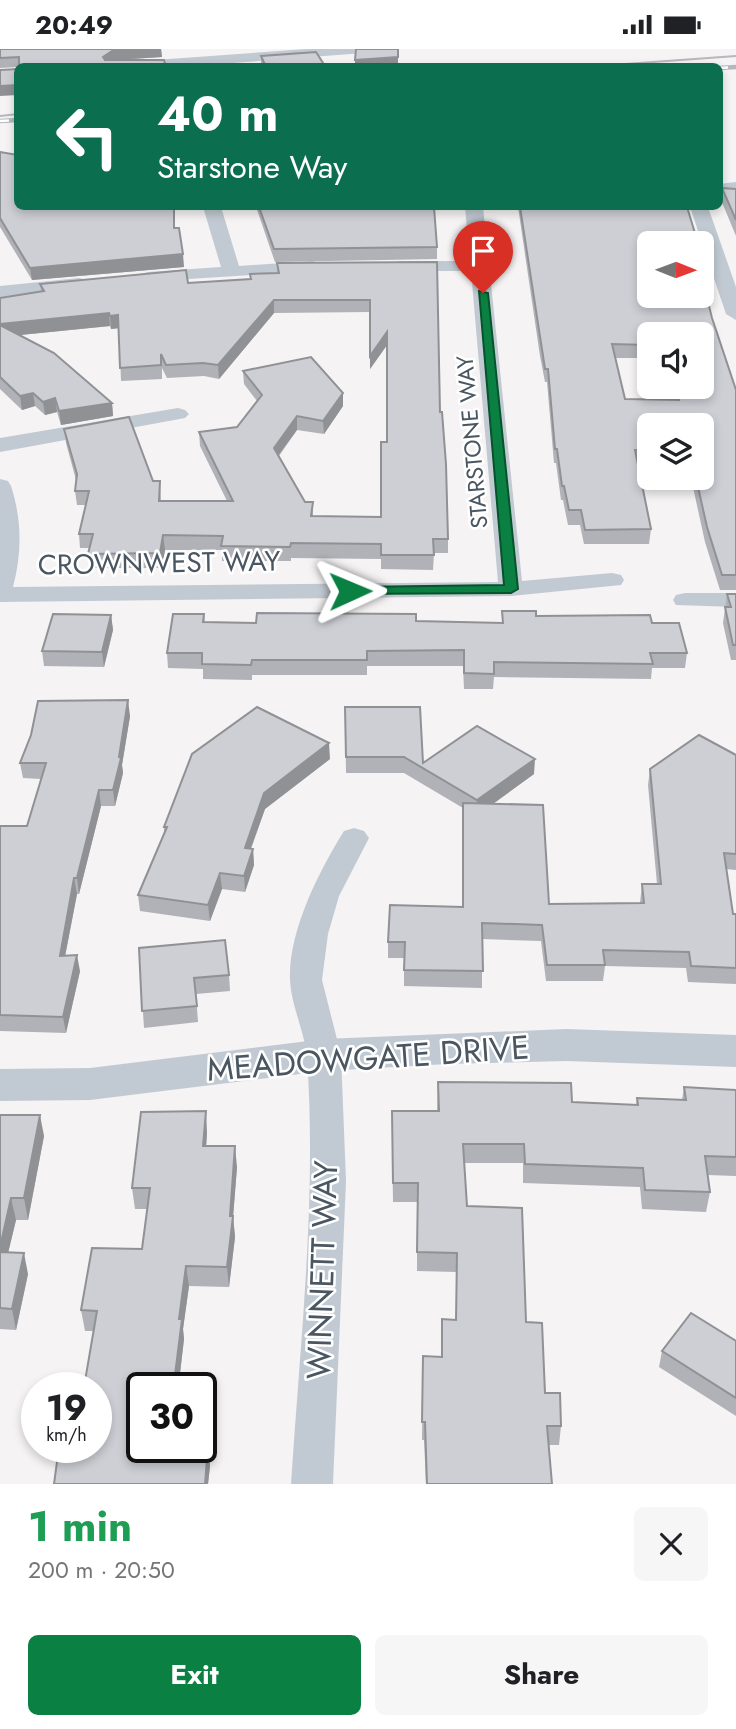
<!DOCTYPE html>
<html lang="en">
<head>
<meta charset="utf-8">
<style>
	body { margin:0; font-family:Jost,sans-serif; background:#f6f6f6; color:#202124; height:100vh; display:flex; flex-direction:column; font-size:26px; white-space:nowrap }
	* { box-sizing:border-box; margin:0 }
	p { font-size:23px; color:#757577 }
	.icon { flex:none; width:38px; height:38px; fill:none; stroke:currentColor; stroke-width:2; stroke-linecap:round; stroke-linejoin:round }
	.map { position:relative; height:1435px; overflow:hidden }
	.side { display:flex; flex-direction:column; background:#fff; flex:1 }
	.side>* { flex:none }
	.hud { position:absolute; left:14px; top:14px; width:709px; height:147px; border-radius:10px; box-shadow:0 4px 10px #0003; background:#0b6e4f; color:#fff; overflow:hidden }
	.needle { width:46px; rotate:91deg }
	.buttons { position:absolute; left:637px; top:182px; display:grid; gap:14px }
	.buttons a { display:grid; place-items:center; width:77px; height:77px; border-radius:10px; background:#fff; box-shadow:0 4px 10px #0003; font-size:35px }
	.speed { position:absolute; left:21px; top:1323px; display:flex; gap:14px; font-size:35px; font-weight:700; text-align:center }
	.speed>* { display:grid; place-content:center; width:91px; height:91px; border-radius:50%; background:#fff; box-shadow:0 4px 10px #0003; line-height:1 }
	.speed small { font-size:18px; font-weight:400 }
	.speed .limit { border:4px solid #111; border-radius:10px; background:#fff; color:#111 }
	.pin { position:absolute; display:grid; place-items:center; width:60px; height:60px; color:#fff; margin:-72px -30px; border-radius:50% 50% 50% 0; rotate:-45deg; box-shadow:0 0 7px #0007 }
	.pin .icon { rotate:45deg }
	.me { position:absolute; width:77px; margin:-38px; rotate:89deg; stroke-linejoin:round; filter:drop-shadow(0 0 5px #0008) }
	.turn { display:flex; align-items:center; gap:24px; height:147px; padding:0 28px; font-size:32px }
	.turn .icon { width:91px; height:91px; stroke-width:2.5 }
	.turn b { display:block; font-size:49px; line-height:60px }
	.round { display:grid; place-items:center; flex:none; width:74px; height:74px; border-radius:10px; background:#f6f6f6 }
	.head { display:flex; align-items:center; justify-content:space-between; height:119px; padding:0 28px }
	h1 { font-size:42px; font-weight:700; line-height:52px; color:#1e9e55 }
	.action { display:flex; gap:14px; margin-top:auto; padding:14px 28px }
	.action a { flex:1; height:80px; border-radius:10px; background:#0b8043; color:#fff; font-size:28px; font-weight:700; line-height:80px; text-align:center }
	.action a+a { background:#f6f6f6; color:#202124 }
	.status { display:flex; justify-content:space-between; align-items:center; height:49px; padding:0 35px; background:#fff; direction:ltr }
	.status svg { height:19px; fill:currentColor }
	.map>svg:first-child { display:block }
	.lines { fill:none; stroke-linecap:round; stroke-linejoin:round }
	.minor { fill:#c1cad2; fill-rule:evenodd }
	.tertiary { fill:#c1cad2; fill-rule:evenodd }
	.tram { stroke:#b5b8bd; stroke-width:2 }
	.rail-casing { stroke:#b5b8bd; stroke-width:4.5 }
	.rail { stroke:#fff; stroke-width:2.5; stroke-dasharray:9; stroke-linecap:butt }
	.wall { fill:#b0b2b7; fill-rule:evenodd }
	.shaded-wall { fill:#909195 }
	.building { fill:#cdcfd5; stroke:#909195; stroke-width:2; fill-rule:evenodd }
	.route { fill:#0b8043; stroke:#07532c; stroke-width:2 }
	.labels { text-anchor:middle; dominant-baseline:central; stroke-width:5; stroke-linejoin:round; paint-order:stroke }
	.far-street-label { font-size:23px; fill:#4a5661; stroke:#fff }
	.street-label { font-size:28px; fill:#4a5661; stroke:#fff }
	.near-street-label { font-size:33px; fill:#4a5661; stroke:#fff }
</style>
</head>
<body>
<div class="status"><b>20:49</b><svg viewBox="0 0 49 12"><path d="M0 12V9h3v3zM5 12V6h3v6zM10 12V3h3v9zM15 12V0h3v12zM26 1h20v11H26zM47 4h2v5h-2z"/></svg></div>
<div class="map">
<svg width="736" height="1435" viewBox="0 0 736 1435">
	<rect width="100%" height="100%" fill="#f5f3f3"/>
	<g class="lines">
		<g class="minor">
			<polygon points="306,0 371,0 364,4 179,18 106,18 113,14"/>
			<polygon points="736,133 736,143 719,145 719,135"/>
			<polygon points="203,158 221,158 239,217 313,212 322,217 313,222 141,233 139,229 141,225 148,223 221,218"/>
			<path d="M465,158h18l39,374 90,-8 9,2 3,5 -3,5 -110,11 -511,6v-123l8,2 3,5c11,34 11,67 2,101l485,-5 -27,-311h-72l-9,-5 9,-5h71z"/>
			<polygon points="690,158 708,158 736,238 736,271 726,265"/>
			<polygon points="79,229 86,231 88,235 86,239 0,249 0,237"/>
			<polygon points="178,359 185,361 189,365 185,369 0,403 0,389"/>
			<polygon points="685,544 736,544 736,558 676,556 673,551 676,546"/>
			<path d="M354,779l10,3 5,7 -30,58 -11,38 -6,46 19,75 5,126 -13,303h-42c9,-141 26,-285 16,-426 -2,-26 -16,-52 -17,-78 -2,-48 29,-109 54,-149z"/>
		</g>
		<polygon class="tertiary" points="566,980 736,986 736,1018 566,1012 447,1015 324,1022 90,1051 0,1052 0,1020 90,1019 324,990"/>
		<g class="tram">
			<polyline points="584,18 736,7"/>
			<polyline points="0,67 18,65"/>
		</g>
		<defs>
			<g id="rail">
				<polyline points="719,19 736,18"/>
				<polyline points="0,72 18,71"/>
			</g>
		</defs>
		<use href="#rail" class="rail-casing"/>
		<use href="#rail" class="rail"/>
	</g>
	<g class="wall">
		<polygon points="0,0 161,0 162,8 118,11 166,18 18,18 0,19"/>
		<polygon points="261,7 325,17 325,18 263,18 261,14"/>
		<polygon points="0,103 175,179 184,218 32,231 0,178"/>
		<polygon points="722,139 736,140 736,187 721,151"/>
		<polygon points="256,158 434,158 437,198 437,210 275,213"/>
		<path d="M518,158h169l15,89v-39l3,10 -2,12h-1l10,39 24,72v200h-16l-15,-48 -14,-64h11v-53h-53v40h-11l13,64 -2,15h-65l-4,-19h-12l-5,-25h-2l-5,-37h-2l-7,-81h-2l-5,-26zM649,285h53v53h-31l3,13 -49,-1 -10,-41h34z"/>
		<polygon points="437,213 440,363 448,490 448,504 434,504 433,521 381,520 381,510 291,509 291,512 222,512 222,501 165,501 162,519 90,519 88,505 89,499 80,499 79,485 86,456 77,456 75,442 76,431 66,394 64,380 153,432 160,432 161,452 227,452 200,397 199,383 237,378 257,352 244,335 243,322 343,357 324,385 297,381 279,407 305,453 313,453 313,467 381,468 387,393 387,296 370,320 370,263 274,264 219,330 204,327 167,329 162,319 162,330 121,332 119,279 111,280 110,277 20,286 112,354 113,367 61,376 57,363 45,366 35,357 22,361 0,340 0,249 41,242 40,235 188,234 250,230 277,224 277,214"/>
		<polygon points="727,545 736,545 736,611 731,611 723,574"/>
		<polygon points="502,562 536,567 652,574 687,604 685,619 652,619 651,630 494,628 493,640 464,640 463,617 367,617 367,626 252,626 252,631 203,630 203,620 168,619 167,604 204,565 205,573 256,574 416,572 502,574"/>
		<polygon points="111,566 113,581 104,618 44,617 42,602"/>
		<polygon points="345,658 423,714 534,725 493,755 549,855 640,854 642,835 657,835 648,736 650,720 736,706 736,821 726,820 733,865 736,865 736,935 688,933 686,919 605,917 603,932 546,932 541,892 482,890 482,939 404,937 404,909 388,909 388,893 462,858 463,759 404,724 346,724"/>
		<polygon points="130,667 122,716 123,724 115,757 101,757 79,845 77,845 65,907 80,922 66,984 0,982 0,778 27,777 41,730 23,729 20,714"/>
		<polygon points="330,710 265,760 251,800 253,800 254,816 245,843 222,840 210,872 140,862 138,846 164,785 164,778"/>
		<polygon points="139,899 229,926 230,942 196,945 198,973 144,979"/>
		<polygon points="438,1033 572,1053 636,1056 637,1049 682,1051 684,1038 736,1041 736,1127 708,1126 710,1143 706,1163 642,1160 640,1138 523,1134 523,1114 464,1114 467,1157 526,1273 545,1344 561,1377 559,1396 549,1396 552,1435 426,1435 424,1391 422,1391 423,1307 441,1308 442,1270 456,1271 456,1223 417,1222 417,1153 393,1153 392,1081 437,1062"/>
		<polygon points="0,1066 44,1087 28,1171 16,1171 8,1204 28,1225 16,1281 0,1280"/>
		<polygon points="207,1083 206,1097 237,1118 233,1167 235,1188 229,1238 189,1237 183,1280 184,1290 180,1326 213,1347 208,1397 210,1417 208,1435 54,1435 84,1338 94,1282 85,1282 81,1261 142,1200 147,1160 135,1160 132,1139"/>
		<polygon points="736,1292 736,1367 659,1318 662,1302"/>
	</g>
	<g class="shaded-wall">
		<polygon points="137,0 161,0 162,8 113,11 103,18 103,8 112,2"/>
		<polygon points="398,8 398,18 355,18 355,11"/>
		<polygon points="18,36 18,46 0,47 0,37"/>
		<polygon points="183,205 184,218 32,231 30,219"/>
		<polygon points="274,251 274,264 219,330 218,316"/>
		<polygon points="109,264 110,277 0,288 0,275"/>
		<polygon points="118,266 120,279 111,280 110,267"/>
		<polygon points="387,283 387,296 370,320 370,307"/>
		<polygon points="33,344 35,357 22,361 20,347"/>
		<polygon points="343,344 343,357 324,385 323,372"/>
		<polygon points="55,349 57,363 45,366 43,353"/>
		<polygon points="112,354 113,367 61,376 59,362"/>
		<polygon points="297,367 297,381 274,412 274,399"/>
		<polygon points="163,486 165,501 162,519 160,504"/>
		<polygon points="111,566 113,581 104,618 102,603"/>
		<polygon points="128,651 130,667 122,716 123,724 115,757 113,741"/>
		<polygon points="329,694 330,710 265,760 245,815 245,799 264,744"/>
		<polygon points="535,710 534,725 476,767 477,751"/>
		<polygon points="99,741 101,757 79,845 77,829"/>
		<polygon points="253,800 254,816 245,843 244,827"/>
		<polygon points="220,824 222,840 210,872 208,856"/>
		<polygon points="74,829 77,845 62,923 60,907"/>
		<polygon points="77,906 80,922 66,984 63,968"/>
		<polygon points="206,1062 207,1083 205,1118 203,1097"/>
		<polygon points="40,1066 44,1087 28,1171 24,1149"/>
		<polygon points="235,1097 237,1118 233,1169 233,1167 235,1188 229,1238 227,1218"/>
		<polygon points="11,1149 16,1171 3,1225 0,1209 0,1198"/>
		<polygon points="24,1204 28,1225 16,1281 12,1260"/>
		<polygon points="186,1217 189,1237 183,1280 184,1290 178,1339 175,1326 179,1270"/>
		<polygon points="211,1327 213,1347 205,1417 203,1397"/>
		<polygon points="208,1397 210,1417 208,1435 205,1435"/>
	</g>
	<g class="building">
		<polygon points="0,0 137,0 112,2 103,8 105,11 164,11 166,18 19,18 19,8 0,9"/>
		<polygon points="356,0 398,0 398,8 355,11"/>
		<polygon points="316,3 325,17 266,18 261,7"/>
		<polygon points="18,20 18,36 0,37 0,21"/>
		<polygon points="0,103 18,106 18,158 174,158 174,179 179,179 183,205 30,219 0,169"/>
		<polygon points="722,139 736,140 736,171"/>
		<polygon points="259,158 434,158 437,198 274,200"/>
		<path d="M520,158h167l11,36h-49v53h53v-18l10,40 24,72v185h-14l-15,-48 -11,-49h6v-53h-53v26l-14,-1 16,79 -66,1 -4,-20h-12l-5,-24h-2l-5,-37h-2l-7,-80h-3l-4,-26zM649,285h53v53h-26l3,13 -54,-1 -13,-55 37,1z"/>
		<polygon points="437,213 440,363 442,363 446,415 448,490 433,490 434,506 381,506 381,495 291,494 290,498 221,497 223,487 163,486 160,504 88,505 93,485 79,485 89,442 75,442 77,425 64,380 129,368 153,432 160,432 159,452 233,452 199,383 237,378 262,346 243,322 311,308 343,344 323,372 297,367 274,399 305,453 313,453 311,467 381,468 381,393 387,393 387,283 370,307 370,251 274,251 218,316 203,314 166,316 161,305 161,316 120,319 118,266 110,267 109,264 0,275 0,249 44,242 40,235 186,221 188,234 251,230 250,225 279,224 277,214"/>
		<polygon points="0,276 54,304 112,354 59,362 55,349 43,353 33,344 20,347 0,328"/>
		<polygon points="727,545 736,545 736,596 733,596 725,558 731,558"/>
		<polygon points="502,562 536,562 536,567 650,566 652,574 679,574 687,604 650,604 653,615 494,613 494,625 464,624 464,601 367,602 367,611 252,611 251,616 202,615 202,604 167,604 173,565 204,565 203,573 256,574 257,564 416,565 416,572 503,574"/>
		<polygon points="53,565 111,566 102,603 42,602"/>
		<polygon points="128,651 119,708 121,709 113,741 99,741 77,829 74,829 60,907 77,906 63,968 0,966 0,777 27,777 46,714 20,714 31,686 38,652"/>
		<polygon points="257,658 329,694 264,744 245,799 253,800 244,827 220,824 208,856 138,846 167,778 164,778 192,705"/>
		<polygon points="345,658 420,658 423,714 477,677 535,710 477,751 404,708 346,708"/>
		<polygon points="699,686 736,706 736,805 724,804 733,865 736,865 736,919 691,917 689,903 603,901 605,916 547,916 542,876 482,874 483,922 404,921 405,893 388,893 390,856 463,858 463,754 543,756 549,855 644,854 642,835 661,835 650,720"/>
		<polygon points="225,891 229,926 194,929 197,957 142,962 139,899"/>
		<polygon points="438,1033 571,1034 572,1053 638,1056 637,1049 686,1051 684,1038 736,1041 736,1108 705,1107 710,1143 645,1141 643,1119 525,1115 524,1095 463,1095 467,1157 522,1159 526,1273 542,1274 545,1344 560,1344 561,1377 547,1377 552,1435 427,1435 425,1373 422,1373 423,1307 442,1308 442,1270 456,1271 457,1204 417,1203 418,1134 393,1134 392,1062 439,1062"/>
		<path d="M206,1062l-3,35h32l-5,70h3l-6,51 -41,-1 -7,53h3l-7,56 36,1 -8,70h5l-3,38h-151l5,-37h37v-59h-29v-2l17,1 13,-76 -16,-1 11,-62 50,1 8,-61h-18l9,-76zM142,1339h59v59h-59z"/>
		<polygon points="0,1066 40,1066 24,1149 11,1149 0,1198"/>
		<polygon points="0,1203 24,1204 12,1260 0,1259"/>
		<polygon points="691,1264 736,1292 736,1349 662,1302"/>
	</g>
	<polygon class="route" points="479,242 488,244 518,540 511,544 345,545 345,539 350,538 504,536"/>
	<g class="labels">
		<g class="far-street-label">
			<text transform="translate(472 393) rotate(-95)">STARSTONE WAY</text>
		</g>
		<g class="street-label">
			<text transform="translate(159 514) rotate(-1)">CROWNWEST WAY</text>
		</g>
		<g class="near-street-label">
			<text transform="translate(368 1009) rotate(-4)">MEADOWGATE DRIVE</text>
			<text transform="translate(322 1221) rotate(-88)">WINNETT WAY</text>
		</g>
	</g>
</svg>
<div class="buttons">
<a><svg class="needle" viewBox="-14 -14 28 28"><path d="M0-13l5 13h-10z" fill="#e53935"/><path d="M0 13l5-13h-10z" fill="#757577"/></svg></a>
<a><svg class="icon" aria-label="sound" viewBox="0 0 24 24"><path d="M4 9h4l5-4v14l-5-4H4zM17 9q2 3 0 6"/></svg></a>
<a><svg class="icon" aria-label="layers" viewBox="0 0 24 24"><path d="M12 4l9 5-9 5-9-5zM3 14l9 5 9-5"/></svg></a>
</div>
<div class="speed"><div>19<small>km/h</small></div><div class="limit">30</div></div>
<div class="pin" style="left:483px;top:244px;background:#d93025"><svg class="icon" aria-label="arrive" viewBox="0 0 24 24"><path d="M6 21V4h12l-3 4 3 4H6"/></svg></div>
<svg class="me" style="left:350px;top:542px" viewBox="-20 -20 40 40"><path d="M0-17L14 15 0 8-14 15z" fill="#0b8043" stroke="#fff" stroke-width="4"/></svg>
<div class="hud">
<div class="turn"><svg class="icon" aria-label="left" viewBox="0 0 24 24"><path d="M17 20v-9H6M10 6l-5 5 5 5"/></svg><div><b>40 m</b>Starstone Way</div></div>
</div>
</div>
<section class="side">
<div class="head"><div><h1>1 min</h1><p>200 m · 20:50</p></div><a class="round"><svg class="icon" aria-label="close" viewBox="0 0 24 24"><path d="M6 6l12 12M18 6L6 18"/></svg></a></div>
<div class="action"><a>Exit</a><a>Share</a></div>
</section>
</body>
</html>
